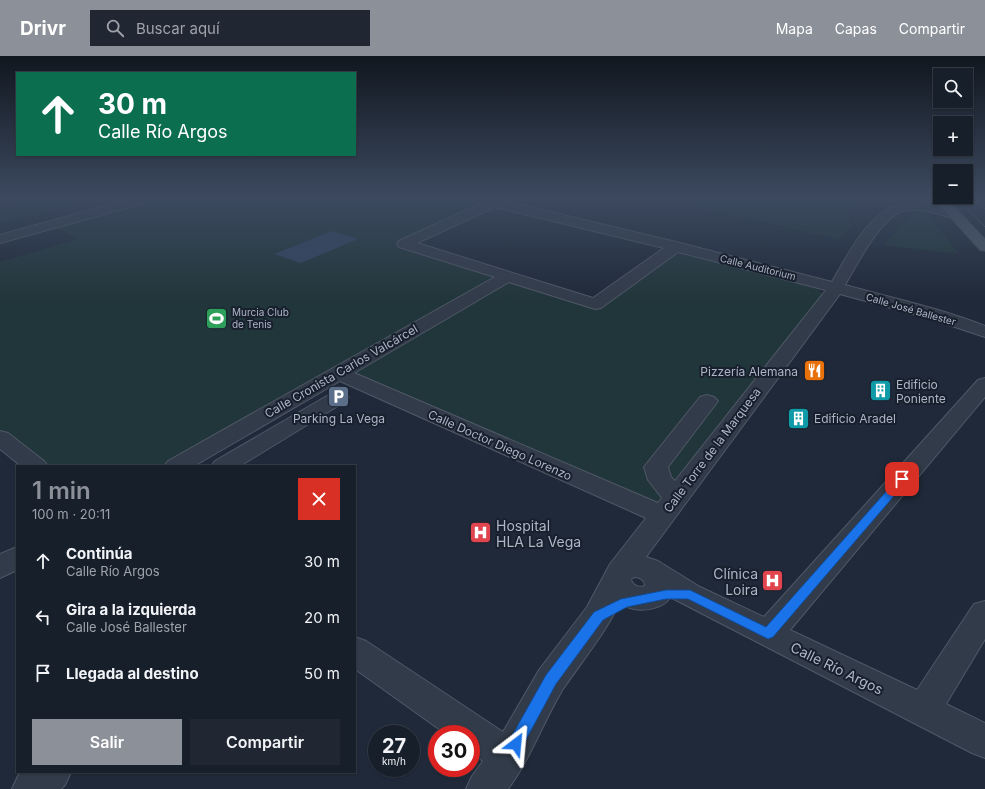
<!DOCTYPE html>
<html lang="es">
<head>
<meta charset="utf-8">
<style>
	body { margin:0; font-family:Inter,sans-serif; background:#202733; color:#f1f3f6; height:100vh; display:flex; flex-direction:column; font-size:15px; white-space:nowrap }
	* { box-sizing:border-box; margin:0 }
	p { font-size:13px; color:#9ea2a9 }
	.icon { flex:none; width:22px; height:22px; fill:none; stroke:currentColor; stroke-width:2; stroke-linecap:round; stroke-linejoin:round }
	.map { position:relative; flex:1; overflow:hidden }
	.side { position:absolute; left:16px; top:409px; width:340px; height:308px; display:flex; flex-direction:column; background:#171f2b; border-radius:0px; box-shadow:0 1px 3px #0004,0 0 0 1px #363d47 }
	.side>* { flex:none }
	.hud { position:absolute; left:16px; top:16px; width:340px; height:84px; border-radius:0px; box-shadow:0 1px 3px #0004,0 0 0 1px #363d47; background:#0b6e4f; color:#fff; overflow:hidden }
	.tools { position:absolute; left:933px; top:12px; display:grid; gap:8px }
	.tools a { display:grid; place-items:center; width:40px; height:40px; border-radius:0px; background:#171f2b; box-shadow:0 1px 3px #0004,0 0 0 1px #363d47; font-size:20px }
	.speed { position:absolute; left:368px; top:669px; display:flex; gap:8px; font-size:20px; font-weight:700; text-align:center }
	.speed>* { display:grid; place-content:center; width:52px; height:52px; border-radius:50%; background:#171f2b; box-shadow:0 1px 3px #0004,0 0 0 1px #363d47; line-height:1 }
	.speed small { font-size:10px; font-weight:400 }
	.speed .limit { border:6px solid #d22; background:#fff; color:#111 }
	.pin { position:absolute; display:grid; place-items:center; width:34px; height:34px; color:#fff; margin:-17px; border-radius:8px; box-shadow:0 2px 6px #0006 }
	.me { position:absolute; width:44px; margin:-22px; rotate:29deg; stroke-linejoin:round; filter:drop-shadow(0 0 3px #0008) }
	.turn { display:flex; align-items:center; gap:14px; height:84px; padding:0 16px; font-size:18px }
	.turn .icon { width:52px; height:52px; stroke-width:2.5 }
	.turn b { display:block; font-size:28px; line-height:34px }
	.round { display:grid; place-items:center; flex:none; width:42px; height:42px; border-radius:0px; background:#202733 }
	.summary { display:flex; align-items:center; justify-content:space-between; height:68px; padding:0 16px }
	h1 { font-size:24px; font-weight:600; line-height:30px; color:#8c9099 }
	.button { display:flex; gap:8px; margin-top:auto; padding:8px 16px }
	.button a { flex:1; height:46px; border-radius:0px; background:#8c9099; color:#fff; font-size:16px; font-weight:600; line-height:46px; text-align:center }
	.button a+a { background:#202733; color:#f1f3f6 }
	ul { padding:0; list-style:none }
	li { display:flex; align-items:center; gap:12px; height:56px; padding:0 16px }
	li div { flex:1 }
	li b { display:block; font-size:15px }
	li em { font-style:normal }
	header { display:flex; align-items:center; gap:24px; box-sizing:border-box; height:56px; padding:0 20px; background:#8c9099; color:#fff }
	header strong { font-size:19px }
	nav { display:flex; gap:22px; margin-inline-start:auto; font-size:14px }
	.search { width:280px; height:36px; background:#202733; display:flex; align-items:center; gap:10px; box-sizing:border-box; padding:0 14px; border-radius:0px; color:#9ea2a9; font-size:15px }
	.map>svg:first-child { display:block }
	.green { fill:#21363a }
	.water { fill:#314461 }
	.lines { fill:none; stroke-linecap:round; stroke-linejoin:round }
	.minor-casing { stroke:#505867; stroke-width:2 }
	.major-casing { stroke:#3c4452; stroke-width:2 }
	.minor { fill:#323b49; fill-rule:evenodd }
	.major { fill:#505a69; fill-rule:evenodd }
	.tram { stroke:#545f70; stroke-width:1 }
	.route { fill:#1a73e8; stroke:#114b97 }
	.labels { text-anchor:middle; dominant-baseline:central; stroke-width:4; stroke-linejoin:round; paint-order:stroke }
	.far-street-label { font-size:10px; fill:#adb5c6; stroke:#18202d }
	.far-poi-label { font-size:10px; fill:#adb5c6; stroke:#18202d; text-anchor:start }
	.street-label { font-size:12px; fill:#adb5c6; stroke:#18202d }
	.poi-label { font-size:12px; fill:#adb5c6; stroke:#18202d; text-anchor:start }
	.near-poi-label { font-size:14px; fill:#adb5c6; stroke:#18202d; text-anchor:start }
	.near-street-label { font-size:14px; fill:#adb5c6; stroke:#18202d }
</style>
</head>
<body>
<header>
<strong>Drivr</strong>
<div class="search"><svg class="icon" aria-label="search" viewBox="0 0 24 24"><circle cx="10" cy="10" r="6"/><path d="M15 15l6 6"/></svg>Buscar aquí</div>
<nav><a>Mapa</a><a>Capas</a><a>Compartir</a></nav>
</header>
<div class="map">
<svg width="985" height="733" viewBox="0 0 985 733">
	<rect width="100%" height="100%" fill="#1f2939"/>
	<g class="green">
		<polygon points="48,141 105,141 0,168 0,153"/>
		<polygon points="152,141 480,141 487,146 405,188 595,248 676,190 824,228 818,233 827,242 663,459 338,317 176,410 36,410 0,382 0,206 78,183 62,174 50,172"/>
		<polygon points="650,141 862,141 845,157 852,170 839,183"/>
		<polygon points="913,157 927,157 959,198 883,189"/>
	</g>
	<polygon class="water" points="332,175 358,183 301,207 274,198"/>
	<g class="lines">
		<defs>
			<g id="minor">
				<polygon points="137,141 158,141 156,144 0,187 0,179"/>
				<path d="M465,141h23l188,45 156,40c16,-28 40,-77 75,-79 17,-1 35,4 52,8l1,3 -1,3 -5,1c-16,-4 -35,-11 -51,-7 -22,6 -47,55 -58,74 47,13 95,23 140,41v11l-54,-18 -91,-25 -194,263 12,4 42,26 64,30 214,-237 7,-2v19l-195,233 127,60 57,-86 11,-3v38l-39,65 39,19v35l-13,-5 -302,-156c-3,6 -7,8 -13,10 -14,5 -24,3 -38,-3 -15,31 -37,57 -56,85 -20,33 -32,69 -55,100h-42l6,-13 11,-15 -12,-9v-18h-25l-91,-65v-32l11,4 137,91 36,-62 48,-63 23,-43 36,-46 -306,-137 -146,85h-30l4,-5 327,-184 -96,-30 -2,-3 2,-3 83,-38 -15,-3zM495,151l169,41 -71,50 -176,-55zM678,196l148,38 -151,191 -4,-4 -3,-10 50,-66 -4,-4 -7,-2 -7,2 -56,70 4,13 14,18 -4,5 -304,-130 155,-91 86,27 6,-1zM634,521c6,0 11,3 11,9 -5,2 -13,0 -14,-7z"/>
				<polygon points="926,141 985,141 985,144 974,147 930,148 926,147 924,144"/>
				<polygon points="339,335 346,337 349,341 346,345 240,410 211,410 215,405 332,337"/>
				<polygon points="0,375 8,377 44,405 48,410 21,410 0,393"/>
				<polygon points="17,491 17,514 0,522 0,498"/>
				<polygon points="22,716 71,716 65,729 61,733 12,733 18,720"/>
			</g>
			<polygon id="major" points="932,141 945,141 985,183 985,195 980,194"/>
		</defs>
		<use href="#minor" class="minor-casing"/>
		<use href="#major" class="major-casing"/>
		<use href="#minor" class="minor"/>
		<use href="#major" class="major"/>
		<g class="tram">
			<polyline points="956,141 985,171"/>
			<polyline points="972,141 985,153"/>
		</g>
	</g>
	<linearGradient id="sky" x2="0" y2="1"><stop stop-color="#11171f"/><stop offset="0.58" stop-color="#3c495f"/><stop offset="1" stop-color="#3c495f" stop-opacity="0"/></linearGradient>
	<rect width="985" height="244" fill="url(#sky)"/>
	<polygon class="route" points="902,420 907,423 906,426 773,581 768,583 688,543 666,543 627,551 603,564 556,628 521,693 516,695 510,693 508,688 510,683 546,619 594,556 621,543 666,534 690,534 766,571 899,421"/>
	<defs>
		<symbol id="stadium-square" viewBox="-11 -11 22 22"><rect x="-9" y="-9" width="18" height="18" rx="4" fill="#2e9e5b" stroke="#18202d"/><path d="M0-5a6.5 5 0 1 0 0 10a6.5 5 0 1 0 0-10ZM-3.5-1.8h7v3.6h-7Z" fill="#fff"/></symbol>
		<symbol id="restaurant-square" viewBox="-11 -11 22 22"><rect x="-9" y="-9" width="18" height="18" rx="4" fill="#e8710a" stroke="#18202d"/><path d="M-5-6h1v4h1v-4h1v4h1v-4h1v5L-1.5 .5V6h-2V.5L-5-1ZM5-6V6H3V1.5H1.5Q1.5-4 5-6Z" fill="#fff"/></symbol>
		<symbol id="building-square" viewBox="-11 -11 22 22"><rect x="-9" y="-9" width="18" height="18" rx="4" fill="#0f9aa8" stroke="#18202d"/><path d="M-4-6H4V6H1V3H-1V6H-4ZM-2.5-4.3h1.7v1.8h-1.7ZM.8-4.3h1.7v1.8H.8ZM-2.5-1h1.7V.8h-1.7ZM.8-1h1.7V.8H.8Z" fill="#fff"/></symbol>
		<symbol id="parking-square" viewBox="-11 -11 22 22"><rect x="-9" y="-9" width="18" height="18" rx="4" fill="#5c6f8a" stroke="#18202d"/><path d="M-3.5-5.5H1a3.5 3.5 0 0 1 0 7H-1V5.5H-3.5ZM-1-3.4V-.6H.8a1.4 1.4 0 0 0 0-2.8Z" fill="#fff"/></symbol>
		<symbol id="hospital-square" viewBox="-11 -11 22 22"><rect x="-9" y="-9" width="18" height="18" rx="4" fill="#e0444e" stroke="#18202d"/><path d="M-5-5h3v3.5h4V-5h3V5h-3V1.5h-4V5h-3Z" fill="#fff"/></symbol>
	</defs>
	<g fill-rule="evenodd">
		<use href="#stadium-square" x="204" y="250" width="25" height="25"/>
		<use href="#restaurant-square" x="802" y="302" width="25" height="25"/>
		<use href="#building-square" x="868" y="322" width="25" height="25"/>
		<use href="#parking-square" x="326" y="328" width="25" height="25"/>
		<use href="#building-square" x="786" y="350" width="25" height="25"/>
		<use href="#hospital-square" x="468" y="464" width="25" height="25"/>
		<use href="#hospital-square" x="760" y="512" width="25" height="25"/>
	</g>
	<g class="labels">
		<g class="far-street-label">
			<text transform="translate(758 211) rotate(14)">Calle Auditorium</text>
			<text transform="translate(911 253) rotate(16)">Calle José Ballester</text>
		</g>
		<g class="far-poi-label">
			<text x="232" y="256">Murcia Club<tspan x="232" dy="12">de Tenis</tspan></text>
		</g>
		<g class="street-label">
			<text transform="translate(341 315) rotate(-30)">Calle Cronista Carlos Valcárcel</text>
			<text transform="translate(500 389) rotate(24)">Calle Doctor Diego Lorenzo</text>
			<text transform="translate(712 394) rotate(-53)">Calle Torre de la Marquesa</text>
		</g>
		<g class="poi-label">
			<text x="798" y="315" text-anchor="end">Pizzería Alemana</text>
			<text x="896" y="328">Edificio<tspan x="896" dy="14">Poniente</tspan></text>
			<text x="339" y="362" text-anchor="middle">Parking La Vega</text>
			<text x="814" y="362">Edificio Aradel</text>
		</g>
		<g class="near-poi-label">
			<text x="496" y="469">Hospital<tspan x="496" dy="16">HLA La Vega</tspan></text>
			<text x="758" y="517" text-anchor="end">Clínica<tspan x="758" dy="16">Loira</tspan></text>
		</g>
		<g class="near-street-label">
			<text transform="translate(837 612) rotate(26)">Calle Río Argos</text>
		</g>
	</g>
</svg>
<div class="tools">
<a><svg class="icon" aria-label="search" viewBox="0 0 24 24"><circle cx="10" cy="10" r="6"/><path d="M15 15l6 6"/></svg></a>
<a>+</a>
<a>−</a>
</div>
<div class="speed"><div>27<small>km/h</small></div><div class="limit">30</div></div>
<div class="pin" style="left:902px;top:423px;background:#d93025"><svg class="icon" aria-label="arrive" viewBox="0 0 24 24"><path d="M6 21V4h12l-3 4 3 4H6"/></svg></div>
<svg class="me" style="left:516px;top:688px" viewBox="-20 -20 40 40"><path d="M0-17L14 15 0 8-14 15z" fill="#1a73e8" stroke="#fff" stroke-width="4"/></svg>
<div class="hud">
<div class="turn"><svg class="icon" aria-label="ahead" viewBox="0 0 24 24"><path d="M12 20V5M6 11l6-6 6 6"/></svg><div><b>30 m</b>Calle Río Argos</div></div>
</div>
<section class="side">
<div class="summary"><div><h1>1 min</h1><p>100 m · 20:11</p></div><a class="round" style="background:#d93025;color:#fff"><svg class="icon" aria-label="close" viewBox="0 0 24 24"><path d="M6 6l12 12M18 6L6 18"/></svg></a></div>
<ul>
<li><svg class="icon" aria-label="ahead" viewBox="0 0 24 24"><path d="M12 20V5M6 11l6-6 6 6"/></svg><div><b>Continúa</b><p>Calle Río Argos</p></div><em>30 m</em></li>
<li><svg class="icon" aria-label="left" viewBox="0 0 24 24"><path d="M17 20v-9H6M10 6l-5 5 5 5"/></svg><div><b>Gira a la izquierda</b><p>Calle José Ballester</p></div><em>20 m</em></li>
<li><svg class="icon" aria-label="arrive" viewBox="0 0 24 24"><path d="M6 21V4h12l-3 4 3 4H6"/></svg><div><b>Llegada al destino</b></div><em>50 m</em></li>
</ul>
<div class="button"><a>Salir</a><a>Compartir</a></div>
</section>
</div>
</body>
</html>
